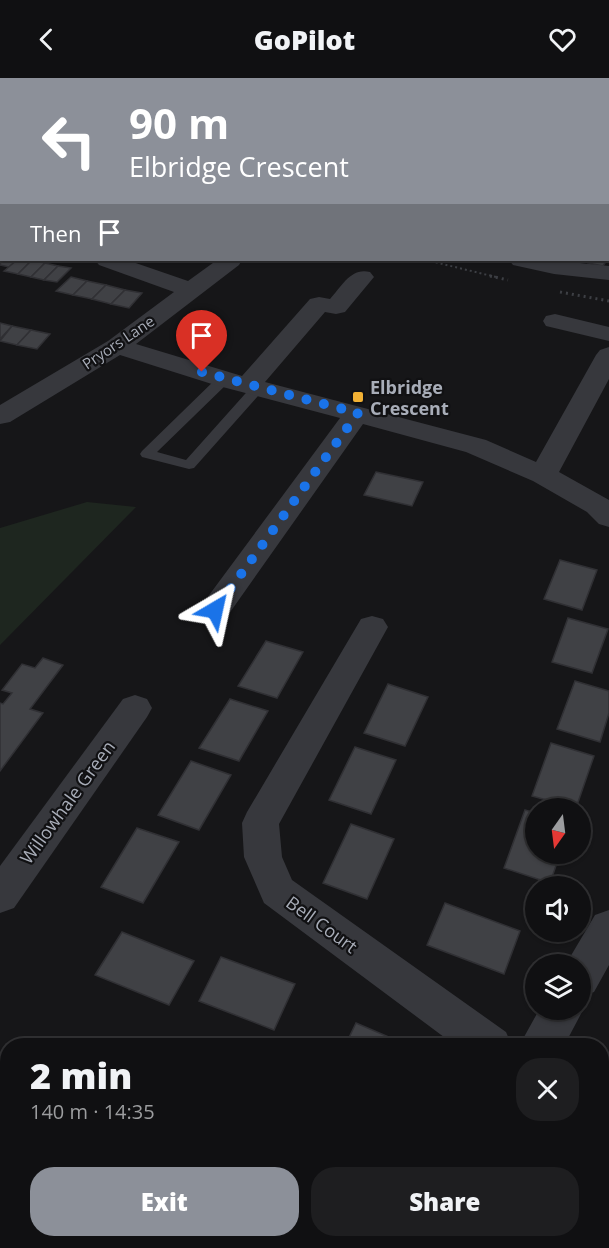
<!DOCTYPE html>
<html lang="en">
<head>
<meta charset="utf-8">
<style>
	body { margin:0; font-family:"Open Sans",sans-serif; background:#1e1e20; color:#f1f3f6; height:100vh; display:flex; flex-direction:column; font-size:22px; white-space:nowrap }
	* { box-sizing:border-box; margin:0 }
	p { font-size:20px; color:#9c9d9f }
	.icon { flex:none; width:33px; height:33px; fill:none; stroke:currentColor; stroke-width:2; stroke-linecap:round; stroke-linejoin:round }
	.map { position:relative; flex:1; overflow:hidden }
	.details { position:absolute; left:0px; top:960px; width:609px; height:210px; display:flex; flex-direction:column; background:#101012; border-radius:24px 24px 0 0; box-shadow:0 2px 4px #0004,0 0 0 2px #303032 }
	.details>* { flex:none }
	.hud { position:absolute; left:0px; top:0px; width:609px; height:183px; box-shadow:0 2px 4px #0004,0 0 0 2px #303032; background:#8c9099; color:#fff; overflow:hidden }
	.needle { width:39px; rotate:194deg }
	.tools { position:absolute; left:525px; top:720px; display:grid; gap:12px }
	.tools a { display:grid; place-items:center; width:66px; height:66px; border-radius:50%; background:#101012; box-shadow:0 2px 4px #0004,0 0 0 2px #303032; font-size:30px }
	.pin { position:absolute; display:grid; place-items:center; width:51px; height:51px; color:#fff; margin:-62px -26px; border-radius:50% 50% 50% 0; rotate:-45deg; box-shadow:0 0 6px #0007 }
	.pin .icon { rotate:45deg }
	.me { position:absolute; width:66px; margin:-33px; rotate:36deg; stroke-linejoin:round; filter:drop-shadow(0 0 4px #0008) }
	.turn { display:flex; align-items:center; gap:21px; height:126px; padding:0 30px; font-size:27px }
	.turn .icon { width:78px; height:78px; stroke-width:2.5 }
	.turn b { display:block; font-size:42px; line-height:51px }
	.then { display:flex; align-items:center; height:57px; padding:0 30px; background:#0003; gap:12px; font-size:22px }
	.round { display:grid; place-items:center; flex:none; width:63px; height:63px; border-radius:24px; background:#1e1e20 }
	.head { display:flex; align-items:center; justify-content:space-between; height:102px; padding:0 30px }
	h1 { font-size:36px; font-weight:800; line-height:45px }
	.primary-button { display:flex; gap:12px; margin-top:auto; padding:12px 30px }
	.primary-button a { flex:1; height:69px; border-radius:24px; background:#8c9099; color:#fff; font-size:24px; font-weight:800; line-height:69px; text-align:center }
	.primary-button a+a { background:#1e1e20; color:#f1f3f6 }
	header { display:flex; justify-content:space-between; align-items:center; height:78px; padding:0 30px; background:#101012; font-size:27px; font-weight:800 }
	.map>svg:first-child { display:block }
	.green { fill:#1e261f }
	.building { fill:#404145; stroke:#303034; stroke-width:1.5 }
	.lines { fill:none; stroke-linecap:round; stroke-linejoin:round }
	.path-far1 { stroke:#3d3f44; stroke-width:2; stroke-dasharray:2 3; stroke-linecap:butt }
	.path { stroke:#3d3f44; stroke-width:3; stroke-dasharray:2 4; stroke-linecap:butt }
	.lane { fill:#37383d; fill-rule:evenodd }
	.street { fill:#37383d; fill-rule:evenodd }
	.route { stroke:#1a73e8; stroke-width:10; stroke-dasharray:0 18 }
	.poi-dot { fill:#f2b134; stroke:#111113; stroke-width:2 }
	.labels { text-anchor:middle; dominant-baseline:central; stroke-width:4.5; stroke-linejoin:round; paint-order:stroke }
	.far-street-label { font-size:15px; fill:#a8adb8; stroke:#111113 }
	.poi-label { font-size:18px; font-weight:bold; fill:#a8adb8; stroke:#111113; text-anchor:start }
	.street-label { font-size:18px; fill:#a8adb8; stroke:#111113 }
</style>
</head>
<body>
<header><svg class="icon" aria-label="back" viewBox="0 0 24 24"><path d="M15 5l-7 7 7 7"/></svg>GoPilot<svg class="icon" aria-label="heart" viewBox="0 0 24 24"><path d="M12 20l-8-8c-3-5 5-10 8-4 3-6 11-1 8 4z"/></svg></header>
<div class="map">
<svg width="609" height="1170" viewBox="0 0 609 1170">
	<rect width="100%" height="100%" fill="#161618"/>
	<g class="green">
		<polygon points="87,424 136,429 0,567 0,450"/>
		<polygon points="0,1103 7,1107 8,1162 123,1163 138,1170 0,1170"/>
	</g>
	<g class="building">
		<polygon points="2,180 2,182 17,182 9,189 0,187"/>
		<polygon points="17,182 32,182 18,196 4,193"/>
		<polygon points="32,182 45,185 31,199 18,196"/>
		<polygon points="590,182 607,182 603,188 588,185"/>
		<polygon points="45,185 58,188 44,202 31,199"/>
		<polygon points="58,188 71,190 57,204 44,202"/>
		<polygon points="71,199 87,203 73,217 56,213"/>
		<polygon points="87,203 106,207 92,221 73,217"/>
		<polygon points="106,207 125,212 111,226 92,221"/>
		<polygon points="125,212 142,215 129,230 111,226"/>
		<polygon points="0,245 12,248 0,261"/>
		<polygon points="12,248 31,252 17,267 0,263"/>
		<polygon points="31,252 50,256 37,271 17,267"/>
		<polygon points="376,394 423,404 412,428 364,417"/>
		<polygon points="560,482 597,492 582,532 544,521"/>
		<polygon points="568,540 608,551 592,595 552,584"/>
		<polygon points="266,563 303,574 277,620 238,608"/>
		<polygon points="43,580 63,587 30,631 43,635 0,693 0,625 3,626 12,615 2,612 22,586 35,590"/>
		<polygon points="575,603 609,613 609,635 600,664 557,651"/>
		<polygon points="388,606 428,619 405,668 364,655"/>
		<polygon points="230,621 268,633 239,683 199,670"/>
		<polygon points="551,665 594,678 576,730 532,718"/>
		<polygon points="355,669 396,682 371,736 329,722"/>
		<polygon points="191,683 231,697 199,752 158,737"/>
		<polygon points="525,732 536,735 536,776 560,776 550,805 504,790"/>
		<polygon points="351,746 394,761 367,821 323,805"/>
		<polygon points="137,750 179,764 143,825 101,809"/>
		<polygon points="445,825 520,853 504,896 427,867"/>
		<polygon points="122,854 194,883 169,927 95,897"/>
		<polygon points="221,879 295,906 274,952 199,923"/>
		<polygon points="356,945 405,966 405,968 345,968"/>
		<polygon points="8,1005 8,1055 0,1051 0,1017"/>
		<polygon points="602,1027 609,1031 609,1126 602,1122"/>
		<polygon points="482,1162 556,1162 552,1170 477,1170"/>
	</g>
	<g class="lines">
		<g class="path-far1">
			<polyline points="2,122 2,130"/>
			<polyline points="426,182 496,199"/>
		</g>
		<g class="path">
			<polyline points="490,198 508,202"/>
			<polyline points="560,214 609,223"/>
		</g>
		<polygon class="lane" points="224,297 229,298 230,301 229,304 157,374 186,382 253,307 258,306 265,310 194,390 189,391 142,379 140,376 142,373 219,298"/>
		<g class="street">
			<polygon points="176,0 196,0 197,2 177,2"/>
			<rect x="0" y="22" width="2" height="12"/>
			<rect x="608" y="54" width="1" height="12"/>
			<rect x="608" y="84" width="1" height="13"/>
			<path d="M95,182h32l61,21 29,-21h25l-3,5 -103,79 106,32 68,-77 9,-2 11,2c12,-13 21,-32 40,-27l4,5 -29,35 -9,2 -11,-2 -60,70 221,58 50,22 60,-107 4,-5 9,-3v32l-50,93 50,28v27l-10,-3 -12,-12 -54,-31 -67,-29 -103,-28 -137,194 -11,3 -11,-3 -5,-8 5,-8 136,-184 -125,-33 -95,-30 -110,67 -10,2v-19l108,-64 66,-49 -75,-27z"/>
			<polygon points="509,182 551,182 609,188 609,202 554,196 513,187"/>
			<polygon points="555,236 609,249 609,263 546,248 543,243 546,238"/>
			<polygon points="372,538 383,541 388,549 279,746 282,779 292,802 506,954 512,968 456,968 264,825 244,779 242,745 247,734 361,541"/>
			<polygon points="135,617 147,621 152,630 147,639 14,830 0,835 0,788 123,621"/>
			<polygon points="609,832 609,887 594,914 580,919 580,886 566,886 595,837"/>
			<polygon points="580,927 583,932 564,968 519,968 539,932 580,932"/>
			<polygon points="302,1162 384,1162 387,1170 299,1170"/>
		</g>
	</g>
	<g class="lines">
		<polyline class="route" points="202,294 358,335 215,532"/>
	</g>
	<rect class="poi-dot" x="352" y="313" width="12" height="12" rx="3"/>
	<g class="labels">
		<g class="far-street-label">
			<text transform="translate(118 264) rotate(-34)">Pryors Lane</text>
		</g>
		<g class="poi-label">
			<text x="370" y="309">Elbridge<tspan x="370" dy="21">Crescent</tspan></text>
		</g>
		<g class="street-label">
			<text transform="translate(67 724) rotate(-54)">Willowhale Green</text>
			<text transform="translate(322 846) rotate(36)">Bell Court</text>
		</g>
	</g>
</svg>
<div class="tools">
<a><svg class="needle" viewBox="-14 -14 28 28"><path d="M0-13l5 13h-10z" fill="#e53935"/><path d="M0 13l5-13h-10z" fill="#9c9d9f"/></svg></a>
<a><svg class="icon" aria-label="sound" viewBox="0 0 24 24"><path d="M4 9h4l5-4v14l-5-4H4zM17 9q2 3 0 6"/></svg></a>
<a><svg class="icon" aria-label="layers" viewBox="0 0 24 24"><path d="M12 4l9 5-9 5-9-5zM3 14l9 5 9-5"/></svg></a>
</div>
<div class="pin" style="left:202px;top:294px;background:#d93025"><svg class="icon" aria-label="arrive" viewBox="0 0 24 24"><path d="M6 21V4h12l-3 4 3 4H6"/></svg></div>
<svg class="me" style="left:215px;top:532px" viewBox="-20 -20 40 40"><path d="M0-17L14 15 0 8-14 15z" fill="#1a73e8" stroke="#fff" stroke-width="4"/></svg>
<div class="hud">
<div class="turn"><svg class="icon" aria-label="left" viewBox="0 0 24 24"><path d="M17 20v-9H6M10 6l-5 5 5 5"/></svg><div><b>90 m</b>Elbridge Crescent</div></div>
<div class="then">Then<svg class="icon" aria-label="arrive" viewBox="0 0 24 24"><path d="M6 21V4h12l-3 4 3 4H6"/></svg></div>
</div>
<section class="details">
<div class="head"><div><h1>2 min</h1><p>140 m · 14:35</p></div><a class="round"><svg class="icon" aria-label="close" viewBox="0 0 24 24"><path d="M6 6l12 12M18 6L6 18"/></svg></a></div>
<div class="primary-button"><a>Exit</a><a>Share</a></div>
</section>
</div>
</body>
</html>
